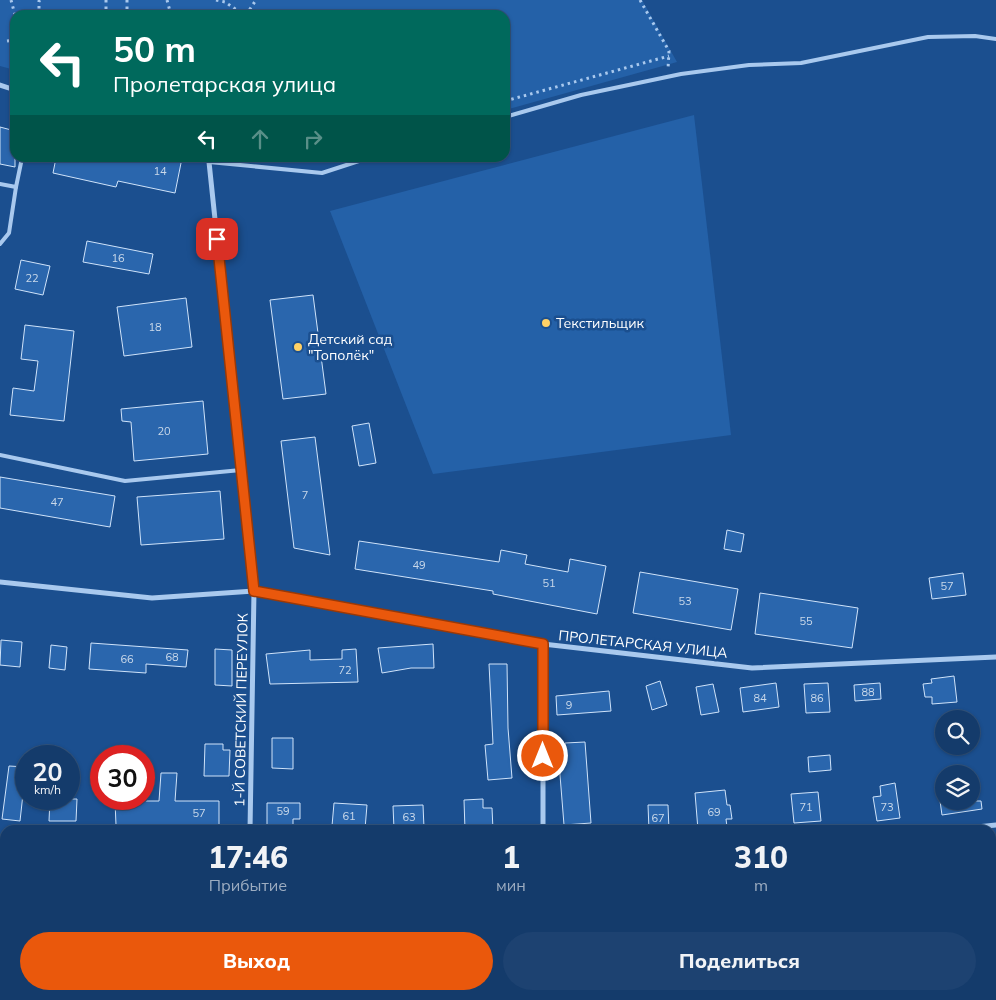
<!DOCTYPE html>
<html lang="ru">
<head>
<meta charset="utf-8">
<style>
	body { margin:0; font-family:Mulish,sans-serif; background:#1d4271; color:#f1f3f6; height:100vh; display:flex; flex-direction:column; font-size:19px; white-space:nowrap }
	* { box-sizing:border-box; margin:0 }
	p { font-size:16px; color:#9dadc1 }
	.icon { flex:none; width:28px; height:28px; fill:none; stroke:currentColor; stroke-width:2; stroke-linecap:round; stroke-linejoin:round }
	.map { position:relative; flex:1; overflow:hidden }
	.drawer { position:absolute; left:0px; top:825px; width:996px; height:175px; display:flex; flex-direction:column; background:#143b6b; border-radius:15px 15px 0 0; box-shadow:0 1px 4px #0004,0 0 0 1px #33557e }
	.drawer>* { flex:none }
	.hud { position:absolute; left:10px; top:10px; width:500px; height:152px; border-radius:15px; box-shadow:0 1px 4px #0004,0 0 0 1px #33557e; background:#00695c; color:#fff; overflow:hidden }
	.controls { position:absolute; left:935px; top:710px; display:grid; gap:10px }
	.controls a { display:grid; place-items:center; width:45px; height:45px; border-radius:50%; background:#143b6b; box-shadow:0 1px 4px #0004,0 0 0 1px #33557e; font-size:25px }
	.speed { position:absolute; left:15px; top:745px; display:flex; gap:10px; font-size:25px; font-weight:700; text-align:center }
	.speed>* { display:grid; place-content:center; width:65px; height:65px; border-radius:50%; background:#143b6b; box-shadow:0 1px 4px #0004,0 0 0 1px #33557e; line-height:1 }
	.speed small { font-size:12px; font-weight:400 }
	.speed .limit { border:8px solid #d22; background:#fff; color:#111 }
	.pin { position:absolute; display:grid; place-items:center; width:42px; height:42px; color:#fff; margin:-21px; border-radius:10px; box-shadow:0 2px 8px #0006 }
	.me { position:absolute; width:55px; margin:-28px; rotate:0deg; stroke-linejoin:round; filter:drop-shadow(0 0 4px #0008) }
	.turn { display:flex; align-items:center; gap:18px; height:105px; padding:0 20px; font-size:22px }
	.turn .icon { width:65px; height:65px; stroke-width:2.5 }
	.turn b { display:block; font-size:35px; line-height:42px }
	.lanes { display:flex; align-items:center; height:48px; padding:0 20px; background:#0003; justify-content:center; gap:25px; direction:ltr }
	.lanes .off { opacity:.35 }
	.eta { display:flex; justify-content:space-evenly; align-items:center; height:85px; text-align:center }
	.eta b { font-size:30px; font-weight:800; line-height:35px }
	.cta { display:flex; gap:10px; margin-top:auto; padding:10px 20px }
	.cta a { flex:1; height:58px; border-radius:30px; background:#ea580c; color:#fff; font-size:20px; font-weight:800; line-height:58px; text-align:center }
	.cta a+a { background:#1d4271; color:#f1f3f6 }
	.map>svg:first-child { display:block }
	.green { fill:#2461a8 }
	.water { fill:#123a6d; stroke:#9cc4f0 }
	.building { fill:#2a66ad; stroke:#cfe3fa }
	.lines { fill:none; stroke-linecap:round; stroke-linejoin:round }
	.path { stroke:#a9c9ee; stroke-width:3; stroke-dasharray:2.5 4; stroke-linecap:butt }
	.service { stroke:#a9c9ee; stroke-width:4 }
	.minor { stroke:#a9c9ee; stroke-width:5 }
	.route-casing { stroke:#983908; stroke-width:12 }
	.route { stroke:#ea580c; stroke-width:9 }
	.poi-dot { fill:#ffd166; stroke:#1b4f8f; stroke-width:2 }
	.labels { text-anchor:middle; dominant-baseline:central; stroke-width:5; stroke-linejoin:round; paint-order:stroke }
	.number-label { font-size:11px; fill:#cad9ea }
	.poi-label { font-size:14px; fill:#fff; stroke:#1b4f8f; text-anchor:start }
	.street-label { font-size:14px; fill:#fff; stroke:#1b4f8f }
</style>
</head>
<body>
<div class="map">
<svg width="996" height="1000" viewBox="0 0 996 1000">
	<rect width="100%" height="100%" fill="#1b4f8f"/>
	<g class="green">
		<polygon points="0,0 642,0 677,62 505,110 505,15 15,15 15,70 0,66"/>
		<polygon points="694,115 731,435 433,474 330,211"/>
	</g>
	<polygon class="water" points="991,845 996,845 996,1000 746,1000 747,995 991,995"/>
	<g class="building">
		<polygon points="0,127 15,131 15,167 0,164"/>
		<polygon points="56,158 182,158 175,193 118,181 116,187 53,173"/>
		<polygon points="87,241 153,254 149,274 83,262"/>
		<polygon points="21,260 50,266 43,295 15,289"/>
		<polygon points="313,295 326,394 283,399 270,300"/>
		<polygon points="186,298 192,347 124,356 117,307"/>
		<polygon points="25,325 74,331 64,421 10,415 13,388 34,391 38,361 21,359"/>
		<polygon points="203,401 208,454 134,461 131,422 122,421 121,409"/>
		<polygon points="369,423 376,463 359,466 352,426"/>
		<polygon points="315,437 330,555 294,548 281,441"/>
		<polygon points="0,477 115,496 110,527 0,508"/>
		<polygon points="220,491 224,539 141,545 137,497"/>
		<polygon points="727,530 744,534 741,552 724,549"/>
		<polygon points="359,541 499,562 501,550 527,555 525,564 568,572 570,559 606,566 597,614 493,594 493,591 355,569"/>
		<polygon points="640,572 738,589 731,630 633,613"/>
		<polygon points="963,573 966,595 932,599 929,578"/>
		<polygon points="760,593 858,608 852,648 755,634"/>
		<polygon points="1,640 22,642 20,667 0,665"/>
		<polygon points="91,643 188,650 186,667 146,664 146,673 89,669"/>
		<polygon points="433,644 434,668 411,668 382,673 378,648"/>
		<polygon points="51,645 67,647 65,670 49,668"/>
		<polygon points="215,649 232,650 232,686 215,685"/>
		<polygon points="356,649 358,682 270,684 266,654 310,650 310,660 342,659 342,650"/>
		<polygon points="489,664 507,664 508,728 512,778 488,780 485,745 493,744"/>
		<polygon points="954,676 957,702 932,704 932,697 925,697 923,684 932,683 931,679"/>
		<polygon points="660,681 667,705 652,710 646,686"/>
		<polygon points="776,683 779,707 743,712 740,688"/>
		<polygon points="828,683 830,712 806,713 804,684"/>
		<polygon points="880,683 881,699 855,701 854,685"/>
		<polygon points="713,684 719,712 701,715 696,687"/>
		<polygon points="609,691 611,711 557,715 556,696"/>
		<polygon points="272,738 293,738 293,769 272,768"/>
		<polygon points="585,742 591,823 564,825 558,750 566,749 565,743"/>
		<polygon points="205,744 223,744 223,750 230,750 229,776 204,776"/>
		<polygon points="830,755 831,770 809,772 808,757"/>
		<polygon points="9,766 26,767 20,821 2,819"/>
		<polygon points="161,773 177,773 175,801 219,801 219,825 116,825 115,801 159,801"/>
		<polygon points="895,783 900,818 877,821 873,797 881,796 880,786"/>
		<polygon points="725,790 727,805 730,805 732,819 726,819 727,827 698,830 695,793"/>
		<polygon points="818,792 821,821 794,823 791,794"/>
		<polygon points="50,799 77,799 76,821 49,821"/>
		<polygon points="483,799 483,808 492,808 493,830 465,830 464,800"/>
		<polygon points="940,801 981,801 982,809 942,815"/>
		<polygon points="267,803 300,803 300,819 293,819 293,826 267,826"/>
		<polygon points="334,803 367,805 365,829 332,826"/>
		<polygon points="423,805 424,828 394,829 393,806"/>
		<polygon points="648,805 668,805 669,830 649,830"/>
	</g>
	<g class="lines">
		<g class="path">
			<polyline points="11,0 15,15"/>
			<polyline points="106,0 106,15"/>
			<polyline points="127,0 127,15"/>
			<polyline points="167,0 171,15"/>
			<polyline points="216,0 225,2 244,15"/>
			<polyline points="640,0 669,51 668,69"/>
			<polyline points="39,15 39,1 42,0"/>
			<polyline points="246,15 256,0"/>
			<polyline points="7,41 15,40"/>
			<polyline points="505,101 669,56"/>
		</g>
		<g class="service">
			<polyline points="505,117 581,95 681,74 749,65 801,63 928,37 975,36 996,39"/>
			<polyline points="209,162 322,173 368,158"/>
			<polyline points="0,184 16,187 22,158"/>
			<polyline points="0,244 9,233 16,187"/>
			<polyline points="0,455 125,481 241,470"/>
		</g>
		<g class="minor">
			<polyline points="0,85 15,90"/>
			<polyline points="206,158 209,162 254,591 250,830"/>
			<polyline points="0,582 152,598 254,591 543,644 752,668 996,657"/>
			<polyline points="543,644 543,830"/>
			<polyline points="948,830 996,825"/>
			<polyline points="0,865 5,865"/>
			<polyline points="552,995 553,1000"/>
			<polyline points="243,1000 244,995"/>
		</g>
	</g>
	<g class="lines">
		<defs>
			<polyline id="route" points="217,239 254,591 543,644 543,756"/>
		</defs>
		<use href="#route" class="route-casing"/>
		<use href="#route" class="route"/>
	</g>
	<g class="poi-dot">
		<circle cx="546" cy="323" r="5"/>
		<circle cx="298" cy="347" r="5"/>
	</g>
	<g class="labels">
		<g class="number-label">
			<text x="160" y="171">14</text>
			<text x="118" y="258">16</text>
			<text x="32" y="278">22</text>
			<text x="155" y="327">18</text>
			<text x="164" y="431">20</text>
			<text x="305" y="495">7</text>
			<text x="57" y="502">47</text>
			<text x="419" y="565">49</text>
			<text x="549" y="583">51</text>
			<text x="947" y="586">57</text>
			<text x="685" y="601">53</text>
			<text x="806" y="621">55</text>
			<text x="172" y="657">68</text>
			<text x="127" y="659">66</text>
			<text x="345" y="670">72</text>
			<text x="868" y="692">88</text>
			<text x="760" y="698">84</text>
			<text x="817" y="698">86</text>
			<text x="569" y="705">9</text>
			<text x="806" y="807">71</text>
			<text x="887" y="807">73</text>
			<text x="283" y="811">59</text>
			<text x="714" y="812">69</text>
			<text x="199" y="813">57</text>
			<text x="349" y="816">61</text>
			<text x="409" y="817">63</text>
			<text x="658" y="818">67</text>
		</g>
		<g class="poi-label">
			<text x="556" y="323">Текстильщик</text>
			<text x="308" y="339">Детский сад<tspan x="308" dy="16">"Тополёк"</tspan></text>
		</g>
		<g class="street-label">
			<text transform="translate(643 644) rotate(6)">ПРОЛЕТАРСКАЯ УЛИЦА</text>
			<text transform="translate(241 710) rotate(-89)">1-Й СОВЕТСКИЙ ПЕРЕУЛОК</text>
		</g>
	</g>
</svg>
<div class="controls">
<a><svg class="icon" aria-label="search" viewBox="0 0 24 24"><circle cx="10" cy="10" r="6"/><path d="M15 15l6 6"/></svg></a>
<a><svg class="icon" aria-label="layers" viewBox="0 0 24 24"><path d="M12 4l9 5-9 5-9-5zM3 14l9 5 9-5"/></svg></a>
</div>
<div class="speed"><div>20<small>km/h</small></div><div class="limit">30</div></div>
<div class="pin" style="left:217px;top:239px;background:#d93025"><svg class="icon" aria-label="arrive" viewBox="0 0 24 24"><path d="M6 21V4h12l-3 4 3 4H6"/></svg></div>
<svg class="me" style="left:543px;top:756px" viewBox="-20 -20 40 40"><circle r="17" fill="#ea580c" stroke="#fff" stroke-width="3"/><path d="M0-11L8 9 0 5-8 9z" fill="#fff"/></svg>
<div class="hud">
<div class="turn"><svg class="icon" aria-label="left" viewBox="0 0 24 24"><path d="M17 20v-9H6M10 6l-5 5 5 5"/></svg><div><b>50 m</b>Пролетарская улица</div></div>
<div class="lanes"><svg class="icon" aria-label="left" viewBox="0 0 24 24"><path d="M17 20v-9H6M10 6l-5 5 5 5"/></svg><svg class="icon off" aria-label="ahead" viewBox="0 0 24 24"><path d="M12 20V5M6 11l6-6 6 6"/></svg><svg class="icon off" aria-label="right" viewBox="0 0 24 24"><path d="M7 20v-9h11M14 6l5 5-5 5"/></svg></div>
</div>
<section class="drawer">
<div class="eta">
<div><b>17:46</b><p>Прибытие</p></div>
<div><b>1</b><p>мин</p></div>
<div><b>310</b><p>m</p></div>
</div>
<div class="cta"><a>Выход</a><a>Поделиться</a></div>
</section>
</div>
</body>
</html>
